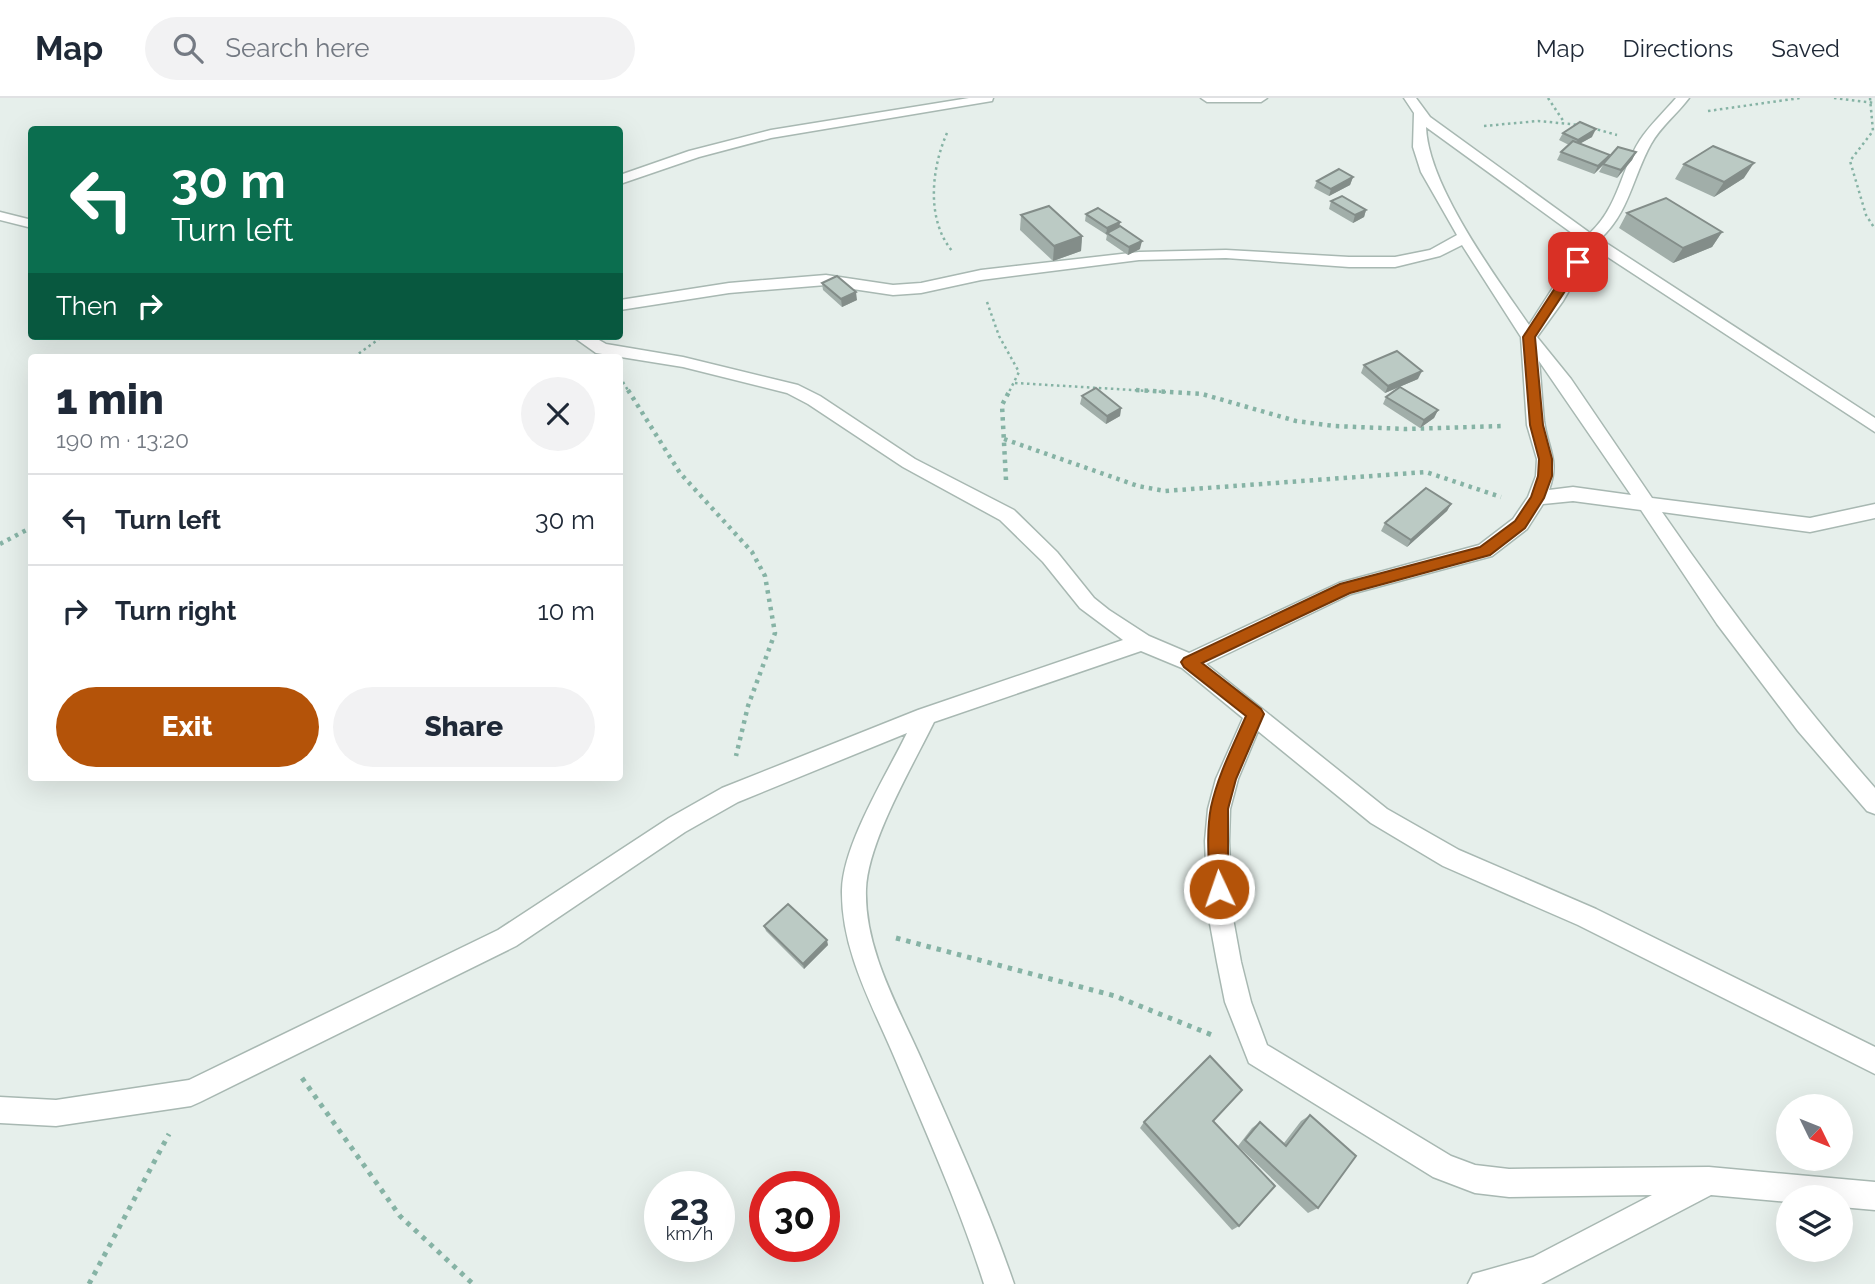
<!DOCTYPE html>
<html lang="en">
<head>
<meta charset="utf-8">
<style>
	body { margin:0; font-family:Raleway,sans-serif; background:#f2f2f3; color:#1f2937; height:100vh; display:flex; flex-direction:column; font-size:26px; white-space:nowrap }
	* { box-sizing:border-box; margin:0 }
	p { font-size:23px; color:#747a83 }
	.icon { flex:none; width:38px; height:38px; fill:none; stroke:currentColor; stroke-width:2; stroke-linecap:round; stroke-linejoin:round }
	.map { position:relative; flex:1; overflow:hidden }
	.sheet { position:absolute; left:28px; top:256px; width:595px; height:427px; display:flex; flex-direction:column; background:#fff; border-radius:7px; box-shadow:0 7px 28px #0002 }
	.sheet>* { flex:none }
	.banner { position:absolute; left:28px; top:28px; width:595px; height:214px; border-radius:7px; box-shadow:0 7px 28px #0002; background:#0b6e4f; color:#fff; overflow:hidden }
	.needle { width:46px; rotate:133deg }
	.buttons { position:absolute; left:1776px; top:996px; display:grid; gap:14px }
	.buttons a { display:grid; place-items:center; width:77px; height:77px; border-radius:50%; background:#fff; box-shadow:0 7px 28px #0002; font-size:35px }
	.speed { position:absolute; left:644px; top:1073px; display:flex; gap:14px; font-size:35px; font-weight:700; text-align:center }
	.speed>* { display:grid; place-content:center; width:91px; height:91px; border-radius:50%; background:#fff; box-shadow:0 7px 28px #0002; line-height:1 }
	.speed small { font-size:18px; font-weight:400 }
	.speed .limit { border:10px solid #d22; background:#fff; color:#111 }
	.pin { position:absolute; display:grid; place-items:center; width:60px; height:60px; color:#fff; margin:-30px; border-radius:14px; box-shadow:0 4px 10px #0006 }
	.me { position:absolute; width:77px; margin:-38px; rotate:357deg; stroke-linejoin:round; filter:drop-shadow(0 0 5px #0008) }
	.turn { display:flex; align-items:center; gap:24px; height:147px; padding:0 28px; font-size:32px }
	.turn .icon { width:91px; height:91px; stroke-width:2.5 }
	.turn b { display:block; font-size:49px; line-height:60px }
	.then { display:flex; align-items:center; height:66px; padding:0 28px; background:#0003; gap:14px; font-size:26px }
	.round { display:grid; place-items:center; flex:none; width:74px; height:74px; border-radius:37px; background:#f2f2f3 }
	.head { display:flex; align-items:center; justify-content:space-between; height:119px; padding:0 28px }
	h1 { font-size:42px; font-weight:800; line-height:52px }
	.action { display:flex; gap:14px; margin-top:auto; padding:14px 28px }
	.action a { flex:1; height:80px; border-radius:42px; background:#b45309; color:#fff; font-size:28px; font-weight:800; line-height:80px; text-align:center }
	.action a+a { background:#f2f2f3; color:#1f2937 }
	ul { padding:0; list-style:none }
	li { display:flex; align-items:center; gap:21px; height:91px; padding:0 28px; border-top:2px solid #e0e1e3 }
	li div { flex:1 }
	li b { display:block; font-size:26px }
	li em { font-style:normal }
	header { display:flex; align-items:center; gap:42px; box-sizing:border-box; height:98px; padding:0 35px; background:#fff; border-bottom:2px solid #e0e1e3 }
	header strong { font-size:33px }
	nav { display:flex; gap:38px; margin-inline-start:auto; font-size:24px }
	.search { width:490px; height:63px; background:#f2f2f3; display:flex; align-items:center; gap:18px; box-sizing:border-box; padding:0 24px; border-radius:38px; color:#747a83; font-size:26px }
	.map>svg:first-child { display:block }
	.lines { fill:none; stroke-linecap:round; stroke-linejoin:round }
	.minor-casing { stroke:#a8b8b2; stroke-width:3 }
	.path-far2 { stroke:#86b3a5; stroke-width:2.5; stroke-dasharray:2.5 3.5; stroke-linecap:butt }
	.path-far1 { stroke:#86b3a5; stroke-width:4.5; stroke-dasharray:3.5 5; stroke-linecap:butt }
	.path { stroke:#86b3a5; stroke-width:5; stroke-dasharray:4.5 6; stroke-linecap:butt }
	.minor { fill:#fff; fill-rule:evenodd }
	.wall { fill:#a1aea9 }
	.shaded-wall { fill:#838d89 }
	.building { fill:#bbcac4; stroke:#838d89; stroke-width:2 }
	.route { fill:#b45309; stroke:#753606; stroke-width:2 }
</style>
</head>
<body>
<header>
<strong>Map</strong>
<div class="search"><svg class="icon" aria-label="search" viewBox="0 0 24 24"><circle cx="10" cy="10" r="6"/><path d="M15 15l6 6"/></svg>Search here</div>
<nav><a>Map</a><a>Directions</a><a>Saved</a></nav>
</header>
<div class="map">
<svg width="1875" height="1186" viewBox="0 0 1875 1186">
	<rect width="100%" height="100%" fill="#e6efeb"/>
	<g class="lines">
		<defs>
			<g id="minor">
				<polygon points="969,0 993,0 992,3 771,40 699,59 620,86 620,77 689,53 771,32"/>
				<polygon points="1201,0 1267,0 1261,4 1207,4"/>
				<path d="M1404,0h12l14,19 160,116c29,-27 31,-64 50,-93 10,-15 24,-28 36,-42h13c-11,15 -29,29 -38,46 -18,32 -22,69 -51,95l275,179v14l-281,-184 -31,53 -26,36 34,42 81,119 158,20 65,-14v14l-65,14 -148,-20c67,97 136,188 213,276v26l-8,-3 -69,-80 -81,-107 -76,-114 -68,-9 -30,3 -16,25 -35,27 -141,38 -145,70 181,145 72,41 137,59 279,138v27l-297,-149 -135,-59 -72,-43 -113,-92 -20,48 -8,30 -1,32 3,72 9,49 10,40 16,43 184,111 24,9 34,4 200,-2 166,15v28l-34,-3v-10h-53v5l-77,-7 -170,89h-73l5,-10 60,-17 119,-62 -143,2 -34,-4 -42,-16 -184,-114 -24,-61 -8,-40 -9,-49 -3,-72 3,-32 8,-30 27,-61 -61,-50 -41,-17 -207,71c-22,45 -66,119 -68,167 -2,61 33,119 57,174 32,73 65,145 91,221h-30c-24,-76 -57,-149 -88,-223 -23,-55 -55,-110 -54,-171 1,-46 45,-116 65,-157l-169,69 -53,30 -169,114 -316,156 -9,4 -135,20 -56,-3v-26l56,3 133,-20 309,-150 171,-112 53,-30 196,-78 205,-70 -43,-32 -37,-46 -43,-42 -97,-53 -95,-63 -21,-11 -104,-26 -87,-14 -24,-17h20l14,8 77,13 115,28 22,11 95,63 99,51 43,42 37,46 15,12 40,26 40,17 150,-70 140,-38 34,-26 15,-22 8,-21 1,-17 -10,-34 -6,-88 -59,-92 -22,11 -45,11h-46l-123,-9 -87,2 -158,20 -60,13 -28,2 -67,-10 -97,8 -109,17v-10l109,-17 97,-8 67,10 28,-2 60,-13 158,-18 87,-2 123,7h46l35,-7 27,-15 -36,-63 -8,-25 1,-34zM1426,29l157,114 -54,84c-34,-49 -101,-140 -103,-198zM1539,263l92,134 -58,-8 -24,3c11,-30 -1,-40 -5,-69 -2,-20 -3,-40 -5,-60z"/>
				<polygon points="0,114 32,122 32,130 0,122"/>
			</g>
		</defs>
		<use href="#minor" class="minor-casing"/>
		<g class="path-far2">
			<polyline points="1548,0 1564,24"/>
			<polyline points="1834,0 1875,5"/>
			<polyline points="1870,0 1873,33 1850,63 1866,117 1875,131"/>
			<polyline points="1708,13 1800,0"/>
			<polyline points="1484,28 1538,23 1580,27"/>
			<polyline points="1592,30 1617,37"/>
			<path d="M947,35c-16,36 -21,88 6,119"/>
			<polyline points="987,204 999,238 1019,274 1009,294"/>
			<polyline points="354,259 383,238"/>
			<polyline points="623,284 629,294"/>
			<polyline points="1015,285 1166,294"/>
		</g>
		<g class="path-far1">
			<polyline points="628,292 680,375 752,454 765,478 775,535 748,608 736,658"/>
			<polyline points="1136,292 1202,296 1296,323 1334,328 1406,331 1503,328"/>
			<polyline points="1004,341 1138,388 1165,393 1426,374 1501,399"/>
			<polyline points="1006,382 1002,307 1010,292"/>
			<polyline points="0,446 32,429"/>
		</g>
		<g class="path">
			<polyline points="896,840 1115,898 1212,937"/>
			<polyline points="302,980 400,1118 473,1186"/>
			<polyline points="89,1186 169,1036"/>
		</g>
		<use href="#minor" class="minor"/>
	</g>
	<g class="wall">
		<polygon points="1563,35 1592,39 1579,46 1610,57 1607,62 1636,54 1632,62 1617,80 1599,74 1603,67 1594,76 1557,62 1561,54 1569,47 1559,42"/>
		<polygon points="1684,66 1744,80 1714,99 1675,81"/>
		<polygon points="1353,79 1350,87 1329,98 1314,90 1317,83"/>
		<polygon points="1331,103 1366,112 1364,119 1353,125 1329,111"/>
		<polygon points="1627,115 1722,134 1712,149 1673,165 1619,130"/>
		<polygon points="1086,116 1119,129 1140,151 1128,157 1106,142 1107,137 1085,123"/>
		<polygon points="1021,117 1082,138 1081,153 1053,163 1020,132"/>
		<polygon points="822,185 857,202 842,209 823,192"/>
		<polygon points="1364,267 1418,281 1385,295 1361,275"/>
		<polygon points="1082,298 1121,310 1120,318 1106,326 1080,306"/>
		<polygon points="1386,299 1438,312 1434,320 1420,330 1383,306"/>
		<polygon points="1451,406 1447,413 1407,449 1381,433 1385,425"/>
		<polygon points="764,828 828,847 804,871 766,833"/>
		<polygon points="1310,1017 1318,1110 1308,1115 1238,1048 1252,1030 1260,1024 1284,1045 1301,1023"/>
		<polygon points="1213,1023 1239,1128 1232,1132 1140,1030 1144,1024"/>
	</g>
	<g class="shaded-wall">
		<polygon points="1596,31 1592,39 1574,49 1578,42"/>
		<polygon points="1636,54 1632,62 1617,80 1621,72"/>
		<polygon points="1610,57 1605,65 1594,76 1598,68"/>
		<polygon points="1754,65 1744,80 1714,99 1724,84"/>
		<polygon points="1353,79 1350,87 1329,98 1331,91"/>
		<polygon points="1366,112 1364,119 1353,125 1355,117"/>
		<polygon points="1120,124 1119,132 1107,135 1106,138 1107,130"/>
		<polygon points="1722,134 1712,149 1673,165 1683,150"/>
		<polygon points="1082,138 1081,153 1053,163 1054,148"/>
		<polygon points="1142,143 1140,151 1128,157 1129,149"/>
		<polygon points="856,194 857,202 842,209 841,201"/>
		<polygon points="1422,273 1418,281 1385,295 1388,288"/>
		<polygon points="1121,310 1120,318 1106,326 1107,318"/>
		<polygon points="1438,312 1434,320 1420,330 1424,322"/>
		<polygon points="1451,406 1447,413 1407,449 1411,442"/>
		<polygon points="827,842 828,847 804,871 803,866"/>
	</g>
	<g class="building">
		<polygon points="1580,24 1596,31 1578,42 1563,35"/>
		<polygon points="1573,43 1610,57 1598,68 1561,54"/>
		<polygon points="1713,48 1754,65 1724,84 1684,66"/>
		<polygon points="1618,49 1636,54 1621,72 1603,66"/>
		<polygon points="1339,71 1353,79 1331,91 1317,83"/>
		<polygon points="1342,98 1366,112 1355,117 1331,103"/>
		<polygon points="1666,100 1722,134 1683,150 1627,115"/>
		<polygon points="1049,108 1082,138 1054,148 1021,117"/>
		<polygon points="1098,110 1120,124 1107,130 1086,116"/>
		<polygon points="1120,128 1142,143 1129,149 1107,135"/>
		<polygon points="837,178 856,194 841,201 822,185"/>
		<polygon points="1397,253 1422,273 1388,288 1364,267"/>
		<polygon points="1400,289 1438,312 1424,322 1386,299"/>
		<polygon points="1096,290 1121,310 1107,318 1082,298"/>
		<polygon points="1426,390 1451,406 1411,442 1385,425"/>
		<polygon points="788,806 827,842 803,866 764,828"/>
		<polygon points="1210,958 1242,992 1213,1023 1275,1088 1239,1128 1144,1024"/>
		<polygon points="1310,1017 1356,1058 1318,1110 1245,1042 1260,1024 1286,1048"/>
	</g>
	<path class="route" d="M1574,161l10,3 -49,75 8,88 9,34v17l-8,22 -19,30 -35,27 -140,38 -148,70 59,46 3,5 -28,65 -8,30v80l-3,6 -6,2 -6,-2 -3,-6c-1,-27 -4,-56 1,-82 7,-32 22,-61 35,-91l-62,-49 -3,-5 3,-4 156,-74 140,-37 35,-26 16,-24 7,-21 1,-17 -9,-34 -7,-88z"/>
</svg>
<div class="buttons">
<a><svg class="needle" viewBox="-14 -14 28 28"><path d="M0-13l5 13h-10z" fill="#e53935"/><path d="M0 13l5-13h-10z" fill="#747a83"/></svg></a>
<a><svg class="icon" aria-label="layers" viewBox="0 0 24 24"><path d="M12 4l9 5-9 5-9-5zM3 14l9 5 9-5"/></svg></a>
</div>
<div class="speed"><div>23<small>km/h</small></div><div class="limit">30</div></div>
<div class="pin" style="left:1578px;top:164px;background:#d93025"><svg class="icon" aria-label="arrive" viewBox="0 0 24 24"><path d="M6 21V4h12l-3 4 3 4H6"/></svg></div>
<svg class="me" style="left:1219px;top:791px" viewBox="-20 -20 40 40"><circle r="17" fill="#b45309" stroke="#fff" stroke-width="3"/><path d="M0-11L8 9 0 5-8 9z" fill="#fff"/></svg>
<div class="banner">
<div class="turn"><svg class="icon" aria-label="left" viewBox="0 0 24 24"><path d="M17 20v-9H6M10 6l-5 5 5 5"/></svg><div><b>30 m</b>Turn left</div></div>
<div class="then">Then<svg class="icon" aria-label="right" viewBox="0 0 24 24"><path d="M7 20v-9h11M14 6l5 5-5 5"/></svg></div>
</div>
<section class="sheet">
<div class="head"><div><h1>1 min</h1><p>190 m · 13:20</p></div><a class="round"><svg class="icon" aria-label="close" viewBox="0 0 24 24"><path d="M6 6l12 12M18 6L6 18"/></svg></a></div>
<ul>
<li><svg class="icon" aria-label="left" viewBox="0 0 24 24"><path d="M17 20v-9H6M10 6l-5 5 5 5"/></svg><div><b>Turn left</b></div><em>30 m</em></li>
<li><svg class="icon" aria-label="right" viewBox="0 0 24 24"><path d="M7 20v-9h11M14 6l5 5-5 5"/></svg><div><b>Turn right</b></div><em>10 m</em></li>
</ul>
<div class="action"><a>Exit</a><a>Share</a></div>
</section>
</div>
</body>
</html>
